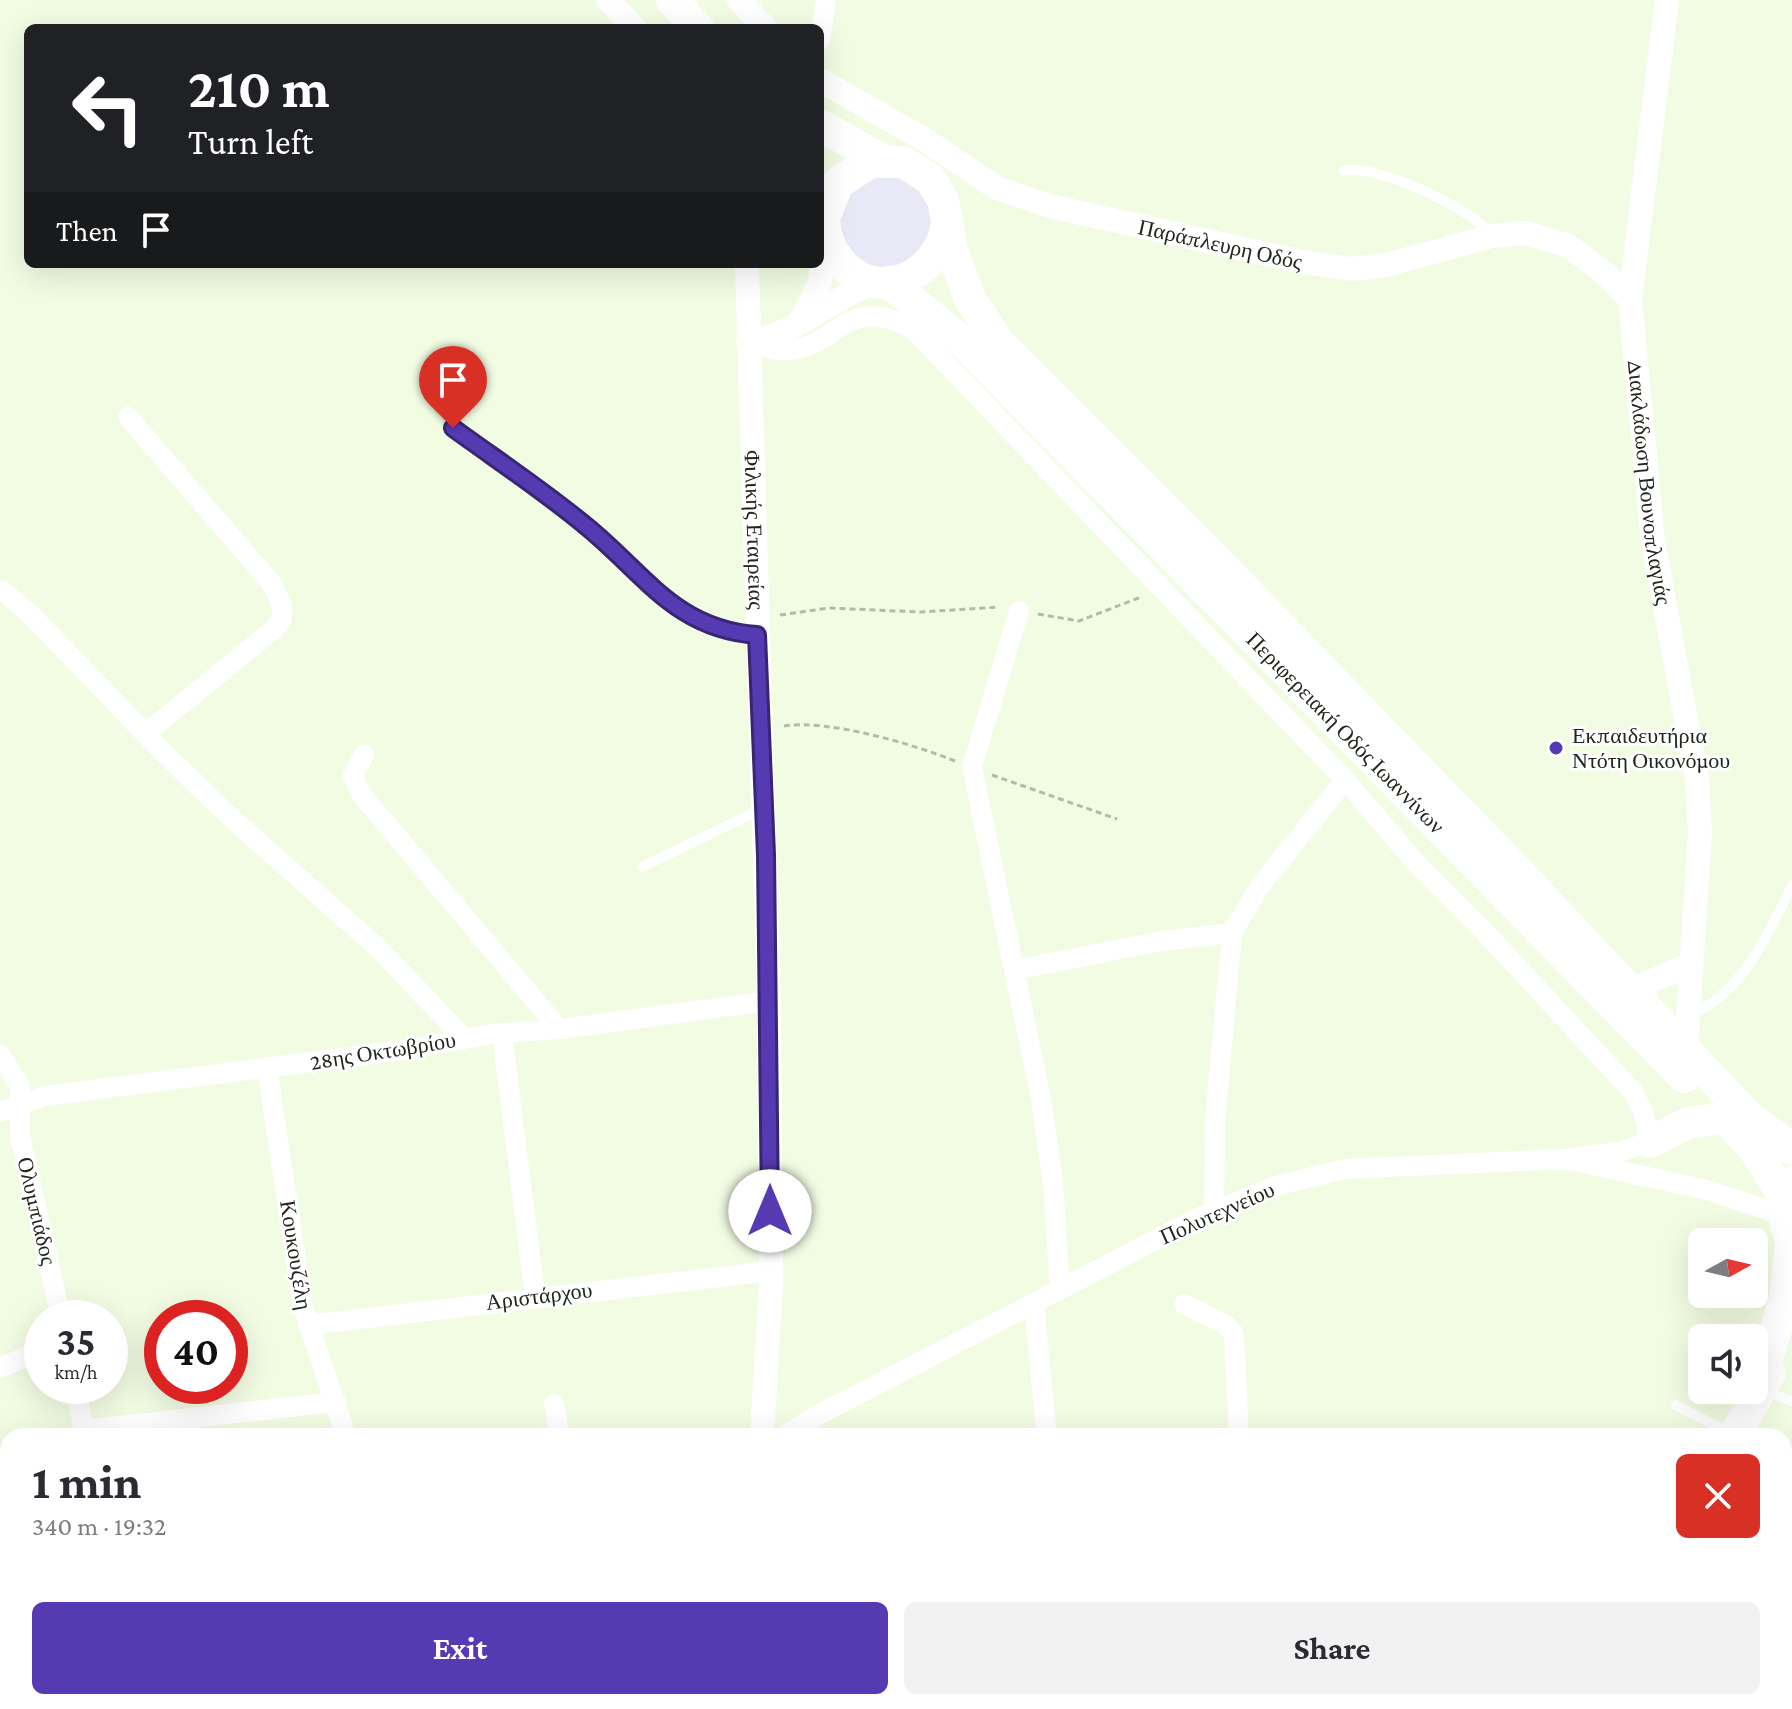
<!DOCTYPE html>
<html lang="en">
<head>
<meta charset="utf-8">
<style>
	body { margin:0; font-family:"Crimson Pro",serif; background:#f2f2f3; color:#2b2b33; height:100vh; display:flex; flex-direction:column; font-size:30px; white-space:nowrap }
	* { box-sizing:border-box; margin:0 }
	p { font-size:26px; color:#7c7c81 }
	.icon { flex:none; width:44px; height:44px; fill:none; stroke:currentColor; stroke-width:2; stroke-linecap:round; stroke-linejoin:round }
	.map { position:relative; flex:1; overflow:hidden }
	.details { position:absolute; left:0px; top:1428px; width:1792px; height:282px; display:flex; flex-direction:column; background:#fff; border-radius:24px 24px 0 0; box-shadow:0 8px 32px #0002 }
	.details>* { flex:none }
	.guide { position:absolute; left:24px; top:24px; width:800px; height:244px; border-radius:12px; box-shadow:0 8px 32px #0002; background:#202124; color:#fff; overflow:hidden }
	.needle { width:52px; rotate:82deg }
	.fabs { position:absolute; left:1688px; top:1228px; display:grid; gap:16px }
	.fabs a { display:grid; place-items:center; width:80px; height:80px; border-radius:12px; background:#fff; box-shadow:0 8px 32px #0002; font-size:40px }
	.speed { position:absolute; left:24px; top:1300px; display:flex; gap:16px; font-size:40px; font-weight:700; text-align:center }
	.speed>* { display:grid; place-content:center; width:104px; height:104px; border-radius:50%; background:#fff; box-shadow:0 8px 32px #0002; line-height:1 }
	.speed small { font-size:20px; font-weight:400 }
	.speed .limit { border:12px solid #d22; background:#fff; color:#111 }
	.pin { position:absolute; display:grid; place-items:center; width:68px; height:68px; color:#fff; margin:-82px -34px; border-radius:50% 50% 50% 0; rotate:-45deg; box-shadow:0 0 8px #0007 }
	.pin .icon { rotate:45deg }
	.me { position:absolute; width:88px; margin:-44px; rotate:0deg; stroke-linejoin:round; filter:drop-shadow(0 0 6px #0008) }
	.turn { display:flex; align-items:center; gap:28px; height:168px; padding:0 32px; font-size:36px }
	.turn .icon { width:104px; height:104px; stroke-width:2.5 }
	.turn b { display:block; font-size:56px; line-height:68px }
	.then { display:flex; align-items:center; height:76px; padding:0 32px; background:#0003; gap:16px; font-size:30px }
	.round { display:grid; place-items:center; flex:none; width:84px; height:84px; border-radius:12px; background:#f2f2f3 }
	.headline { display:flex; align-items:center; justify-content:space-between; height:136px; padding:0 32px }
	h1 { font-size:48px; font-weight:700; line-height:60px }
	.action { display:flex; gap:16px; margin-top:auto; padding:16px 32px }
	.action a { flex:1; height:92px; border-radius:12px; background:#563ab2; color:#fff; font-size:32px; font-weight:700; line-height:92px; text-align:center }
	.action a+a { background:#f2f2f3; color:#2b2b33 }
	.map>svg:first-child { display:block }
	.grass { fill:#e8e8f7 }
	.building { fill:#cdd7be }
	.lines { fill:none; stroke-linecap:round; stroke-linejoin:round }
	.path { stroke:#b3bba7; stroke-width:3; stroke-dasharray:6 4; stroke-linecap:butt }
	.service { stroke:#fff; stroke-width:10 }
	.minor { stroke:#fff; stroke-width:20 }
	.tertiary { stroke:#fff; stroke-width:24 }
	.primary { stroke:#fff; stroke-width:32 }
	.trunk { stroke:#fff; stroke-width:32 }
	.route-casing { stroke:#382674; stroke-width:20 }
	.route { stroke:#563ab2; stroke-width:14 }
	.poi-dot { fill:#563ab2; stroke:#fff; stroke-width:3 }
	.labels { text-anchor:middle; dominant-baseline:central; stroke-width:6; stroke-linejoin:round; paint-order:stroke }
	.street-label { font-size:22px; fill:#21251c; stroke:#fff }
	.poi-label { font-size:22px; fill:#21251c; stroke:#fff; text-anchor:start }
</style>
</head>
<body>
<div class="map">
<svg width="1792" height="1709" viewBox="0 0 1792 1709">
	<rect width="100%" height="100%" fill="#f2fce3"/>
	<path class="grass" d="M907,174l30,37 -13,45 -44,15c-37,-20 -38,-22 -41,-64l21,-28z"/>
	<g class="building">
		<polygon points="1792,1597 1792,1642 1784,1638 1784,1611"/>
		<polygon points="1742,1702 1756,1702 1771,1709 1739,1709"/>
	</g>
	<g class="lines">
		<g class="path">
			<polyline points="1038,614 1079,621 1141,597"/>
			<polyline points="780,615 829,608 921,612 999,607"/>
			<path d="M784,726c44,-7 129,18 171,35"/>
			<polyline points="992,775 1117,819"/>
		</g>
		<g class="service">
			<path d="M1343,171c32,-8 129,37 148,64"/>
			<polyline points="642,867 762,809"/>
			<path d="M1690,1015c55,-24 76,-79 102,-129"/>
			<polyline points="1764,1391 1792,1401"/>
			<polyline points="1676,1405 1729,1433"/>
		</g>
		<g class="minor">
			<polyline points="820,40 826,0"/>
			<path d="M748,342c89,36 83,-60 166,-12l431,450 71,83 67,67 150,162 10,20 7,30 -31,10 -54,7"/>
			<polyline points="128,417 272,584 282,605 282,619 274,629 145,734"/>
			<path d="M453,428c44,32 91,63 133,98 59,49 88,102 171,109"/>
			<polyline points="3,591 31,615 161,750 229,816 378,948 464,1038"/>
			<polyline points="1019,611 972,767 1041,1099 1053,1183 1060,1290"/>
			<polyline points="364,755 353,776 361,794 559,1029"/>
			<polyline points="1015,970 1161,941 1232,933"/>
			<polyline points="502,1033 535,1296"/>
			<polyline points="0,1055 20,1086 20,1136 61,1318"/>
			<polyline points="267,1068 303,1307 346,1436"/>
			<polyline points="0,1112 45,1096 404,1050 492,1034 559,1029 769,1001"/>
			<polyline points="1214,1210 1215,1121 1232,933 1260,886 1345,780"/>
			<polyline points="1034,1304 1047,1436"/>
			<polyline points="1184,1304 1226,1325 1234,1334 1239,1436"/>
			<polyline points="308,1325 771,1271"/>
			<polyline points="0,1368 42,1350"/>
			<polyline points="75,1386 85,1436"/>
			<polyline points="554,1404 560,1436"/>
			<polyline points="84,1430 336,1402"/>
			<polyline points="784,1436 816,1416 1198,1218 1275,1186 1345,1169 1565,1159 1703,1189 1784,1215"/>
			<polyline points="0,1605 8,1602"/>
			<polyline points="204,1702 207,1709"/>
			<polyline points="427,1702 429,1709"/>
			<polyline points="1083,1702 1085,1709"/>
			<polyline points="455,1709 467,1702"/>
		</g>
		<g class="tertiary">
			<polyline points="608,0 634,28"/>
			<polyline points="739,0 765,28"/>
			<path id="s1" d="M1667,0l-37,299 23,242 44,238 3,54 -14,215"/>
			<path id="s2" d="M820,80l107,61 70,47 52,18 249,55 53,8 35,-4 106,-29 33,-3 44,13 37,28 24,25"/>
			<path id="s3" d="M747,264l22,737 2,283 -9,152"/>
			<polyline points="800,322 820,282 825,235"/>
			<path d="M748,342c48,-7 83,-44 128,-60"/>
			<polyline points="1631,990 1691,964"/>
			<polyline points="732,1702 733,1709"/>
		</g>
		<g class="primary">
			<polyline points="1758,1389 1785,1299 1791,1241"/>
			<polyline points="1734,1436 1770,1373"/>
			<polyline points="1608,1709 1611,1702"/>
		</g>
		<g class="trunk">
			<polyline points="672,0 698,28"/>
			<polyline points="820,125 882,160"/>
			<path d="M820,202c5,18 4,38 16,54 35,51 102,24 111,-32"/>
			<polyline points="824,218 838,183 870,162 903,162 930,179 943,200 952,249 969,297 999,343 1215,559 1523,877 1747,1115 1792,1149"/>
			<path id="s4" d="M889,282l75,61 720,734"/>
			<polyline points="1728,1121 1754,1149 1785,1198"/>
			<polyline points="1650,1142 1688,1123 1725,1118"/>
			<path d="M1792,1182c-9,21 -10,39 0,60"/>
		</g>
	</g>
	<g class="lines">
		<defs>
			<path id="route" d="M453,428c44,32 91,63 133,98 59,48 89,103 171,109l9,220 4,356"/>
		</defs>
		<use href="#route" class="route-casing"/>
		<use href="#route" class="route"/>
	</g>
	<circle class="poi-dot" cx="1556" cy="748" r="8"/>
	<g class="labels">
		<g class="street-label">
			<text stroke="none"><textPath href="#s2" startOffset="438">Παράπλευρη Οδός</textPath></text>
			<text stroke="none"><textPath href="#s1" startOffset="486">Διακλάδωση Βουνοπλαγιάς</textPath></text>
			<text stroke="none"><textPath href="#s3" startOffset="266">Φιλικής Εταιρείας</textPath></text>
			<text stroke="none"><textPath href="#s4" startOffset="642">Περιφερειακή Οδός Ιωαννίνων</textPath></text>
			<text transform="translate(383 1051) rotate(-9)">28ης Οκτωβρίου</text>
			<text transform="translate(37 1211) rotate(77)">Ολυμπιάδος</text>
			<text transform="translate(1217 1213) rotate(-24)">Πολυτεχνείου</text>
			<text transform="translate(296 1255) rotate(81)">Κουκουζέλη</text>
			<text transform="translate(539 1296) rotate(-7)">Αριστάρχου</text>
		</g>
		<g class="poi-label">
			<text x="1572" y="735">Εκπαιδευτήρια<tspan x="1572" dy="25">Ντότη Οικονόμου</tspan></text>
		</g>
	</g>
</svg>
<div class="fabs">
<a><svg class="needle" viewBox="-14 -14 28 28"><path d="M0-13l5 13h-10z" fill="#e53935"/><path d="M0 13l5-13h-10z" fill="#7c7c81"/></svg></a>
<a><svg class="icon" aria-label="sound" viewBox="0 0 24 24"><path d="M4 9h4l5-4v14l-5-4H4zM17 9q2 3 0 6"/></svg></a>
</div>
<div class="speed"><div>35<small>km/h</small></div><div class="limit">40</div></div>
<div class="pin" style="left:453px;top:428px;background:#d93025"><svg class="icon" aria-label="arrive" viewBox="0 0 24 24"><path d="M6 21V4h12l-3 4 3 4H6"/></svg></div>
<svg class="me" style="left:770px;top:1211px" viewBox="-20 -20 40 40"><circle r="19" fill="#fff"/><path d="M0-13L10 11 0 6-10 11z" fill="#563ab2"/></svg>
<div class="guide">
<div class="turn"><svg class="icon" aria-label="left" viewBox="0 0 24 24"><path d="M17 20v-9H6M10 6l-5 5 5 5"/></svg><div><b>210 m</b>Turn left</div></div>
<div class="then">Then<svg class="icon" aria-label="arrive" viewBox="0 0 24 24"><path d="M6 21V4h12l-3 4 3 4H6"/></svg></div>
</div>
<section class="details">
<div class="headline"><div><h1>1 min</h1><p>340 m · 19:32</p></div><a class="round" style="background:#d93025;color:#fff"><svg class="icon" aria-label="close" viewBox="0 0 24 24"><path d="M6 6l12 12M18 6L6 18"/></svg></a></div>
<div class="action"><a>Exit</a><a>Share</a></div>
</section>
</div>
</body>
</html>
